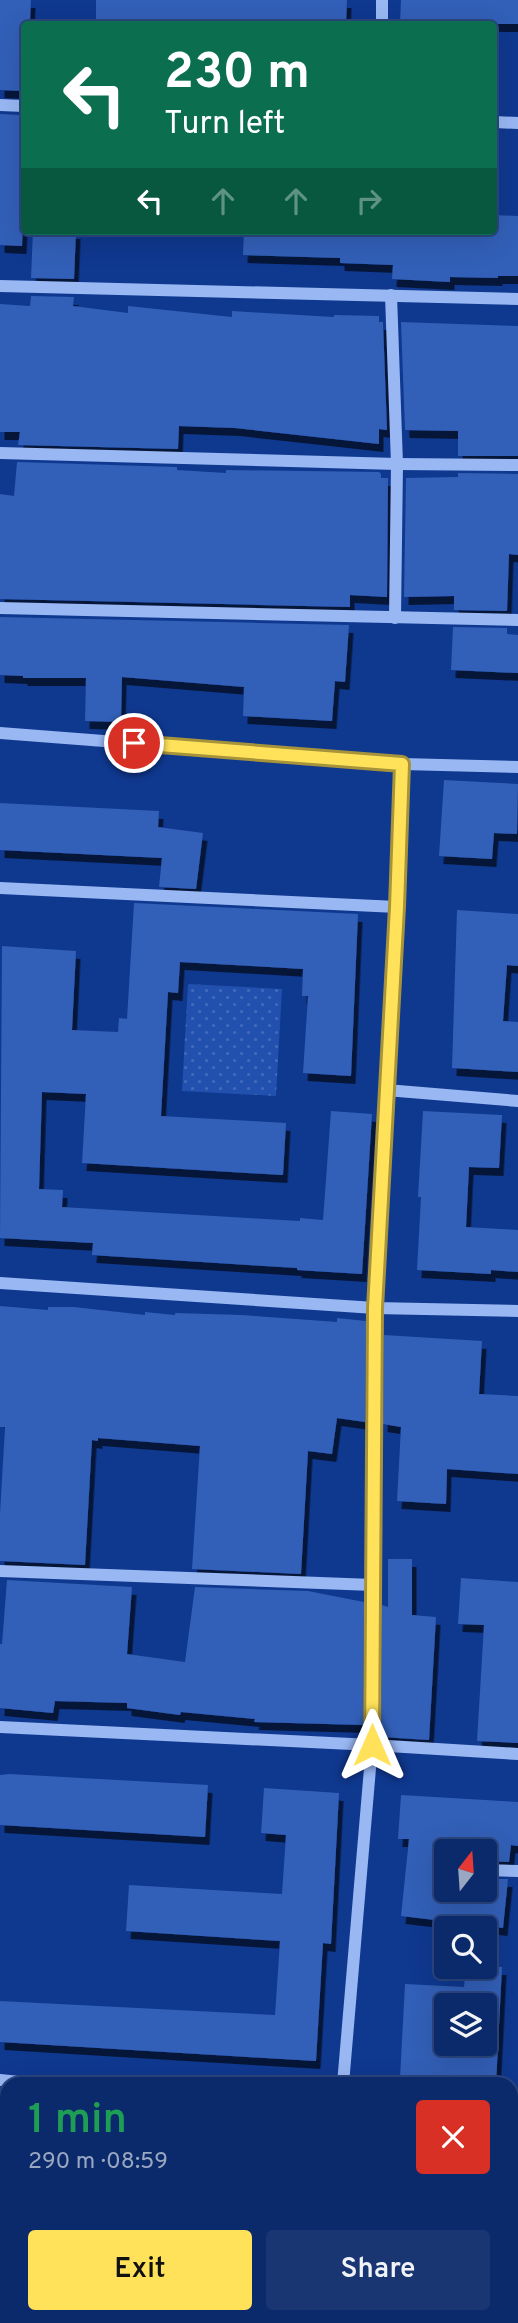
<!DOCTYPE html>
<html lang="en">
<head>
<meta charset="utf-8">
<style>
	body { margin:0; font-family:Overpass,sans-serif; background:#193673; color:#f1f3f6; height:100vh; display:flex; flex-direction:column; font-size:26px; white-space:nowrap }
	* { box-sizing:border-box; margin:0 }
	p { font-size:23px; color:#9aa7c1 }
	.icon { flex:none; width:38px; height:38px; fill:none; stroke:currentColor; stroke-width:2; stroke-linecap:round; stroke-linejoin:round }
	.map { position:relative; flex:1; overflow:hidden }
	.panel { position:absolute; left:0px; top:2077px; width:518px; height:247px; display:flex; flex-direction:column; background:#0b2a6b; border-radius:21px 21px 0 0; box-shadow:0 7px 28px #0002,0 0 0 2px #2b467e }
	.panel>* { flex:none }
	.guide { position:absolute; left:21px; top:21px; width:476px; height:214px; border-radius:7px; box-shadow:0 7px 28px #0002,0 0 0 2px #2b467e; background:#0b6e4f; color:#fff; overflow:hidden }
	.needle { width:46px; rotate:17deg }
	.tools { position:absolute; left:434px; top:1839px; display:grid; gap:14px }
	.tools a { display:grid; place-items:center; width:63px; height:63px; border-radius:7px; background:#0b2a6b; box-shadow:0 7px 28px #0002,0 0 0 2px #2b467e; font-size:35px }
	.pin { position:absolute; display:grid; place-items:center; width:60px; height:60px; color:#fff; margin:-30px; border:4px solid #fff; border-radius:50%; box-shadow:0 2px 7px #0007 }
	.me { position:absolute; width:77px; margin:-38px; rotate:0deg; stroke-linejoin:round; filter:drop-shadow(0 0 5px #0008) }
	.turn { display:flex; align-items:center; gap:24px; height:147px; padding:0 28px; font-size:32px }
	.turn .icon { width:91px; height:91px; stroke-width:2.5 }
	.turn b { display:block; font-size:49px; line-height:60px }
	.lanes { display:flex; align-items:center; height:66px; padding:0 28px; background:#0003; justify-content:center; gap:35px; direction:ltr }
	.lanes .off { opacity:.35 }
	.round { display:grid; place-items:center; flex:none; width:74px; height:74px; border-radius:7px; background:#193673 }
	.overview { display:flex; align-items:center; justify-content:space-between; height:119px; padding:0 28px }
	h1 { font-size:42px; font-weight:600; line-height:52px; color:#1e9e55 }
	.cta { display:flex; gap:14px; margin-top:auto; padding:14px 28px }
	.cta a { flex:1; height:80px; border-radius:7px; background:#ffe25a; color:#111; font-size:28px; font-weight:600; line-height:80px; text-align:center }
	.cta a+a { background:#193673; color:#f1f3f6 }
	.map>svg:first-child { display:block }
	.grass { fill:url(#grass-dots) }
	.building { fill:#335fb7; fill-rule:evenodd; filter:url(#shadow) }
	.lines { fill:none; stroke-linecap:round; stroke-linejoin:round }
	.minor { stroke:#98b7f3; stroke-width:12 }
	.route-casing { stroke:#a6933a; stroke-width:18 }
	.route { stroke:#ffe25a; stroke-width:12 }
</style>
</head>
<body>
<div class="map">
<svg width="518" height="2323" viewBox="0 0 518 2323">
	<defs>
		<pattern id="grass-dots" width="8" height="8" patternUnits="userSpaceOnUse" patternTransform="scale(1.75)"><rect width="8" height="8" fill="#2150ae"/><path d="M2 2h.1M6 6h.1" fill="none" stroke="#426aba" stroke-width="1.8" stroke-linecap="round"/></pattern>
		<filter id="shadow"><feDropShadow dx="4.5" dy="8" stdDeviation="0" flood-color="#0009"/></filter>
	</defs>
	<rect width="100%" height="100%" fill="#0f388f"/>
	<polygon class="grass" points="188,984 282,989 276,1096 182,1091"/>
	<g class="building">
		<polygon points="0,0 31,0 30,21 24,21 23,91 0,90"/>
		<polygon points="96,0 347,0 346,24 141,24 141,21 96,19"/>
		<polygon points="401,0 518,0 518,24 400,24"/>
		<polygon points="0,114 20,115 22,201 24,201 22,246 0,245"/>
		<polygon points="494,215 518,216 518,276 498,276 498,278 450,277 450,282 392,279 393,265 340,263 340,258 243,255 244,231 494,231"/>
		<polygon points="33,231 76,231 74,279 31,278"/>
		<polygon points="31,296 74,297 73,306 128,313 128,306 232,317 232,311 334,317 334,315 379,316 379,322 383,322 387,430 379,429 379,444 235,428 179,426 178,449 18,445 20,432 0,432 0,304 30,306"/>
		<polygon points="401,322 518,326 518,456 458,456 458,431 405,430"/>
		<polygon points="17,462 177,467 177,470 226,473 226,470 379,472 381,474 381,478 388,478 387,597 350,595 350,607 0,599 0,494 14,496"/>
		<polygon points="458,473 518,474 518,555 509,554 507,611 454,610 454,596 404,597 406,478 458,477"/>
		<polygon points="0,617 349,625 345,682 335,681 332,721 243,716 244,687 122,677 121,722 85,721 86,678 23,678 23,676 0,675"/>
		<polygon points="453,627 507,628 507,634 518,635 518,673 451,670"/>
		<polygon points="444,780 518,784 517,834 494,833 492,859 439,856"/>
		<polygon points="0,803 159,811 158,827 203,833 196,889 159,887 162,858 0,850"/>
		<polygon points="134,903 358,914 351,1076 303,1073 308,996 302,996 303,969 180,962 178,993 168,992 161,1116 286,1123 283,1175 82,1163 86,1094 42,1092 39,1189 63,1190 62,1207 300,1221 300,1218 323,1220 331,1111 372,1114 362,1274 297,1270 297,1268 92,1255 93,1243 0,1238 2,946 76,951 72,1030 118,1032 119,1018 127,1019"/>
		<polygon points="457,910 518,914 518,966 507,965 503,1021 518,1022 518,1072 452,1068"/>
		<polygon points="423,1111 502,1115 499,1168 469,1167 466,1227 518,1230 518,1272 491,1270 491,1274 417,1270 421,1197 418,1197"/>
		<polygon points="0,1306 48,1310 48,1307 74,1307 145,1315 145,1312 175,1315 175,1313 242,1315 337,1322 337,1318 366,1321 365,1422 337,1418 332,1454 308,1451 301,1574 192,1569 200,1446 98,1438 98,1441 92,1440 85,1565 0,1561 0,1514 5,1427 0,1427"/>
		<polygon points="384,1335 482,1341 479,1394 518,1396 518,1474 447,1469 446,1504 397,1501 401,1427 383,1424"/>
		<polygon points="388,1559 412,1559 412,1615 436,1617 429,1740 381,1737 382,1605 388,1607"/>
		<polygon points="461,1578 518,1582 518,1743 477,1741 484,1625 458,1624"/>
		<polygon points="7,1580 132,1587 127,1654 185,1662 195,1587 308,1591 364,1602 363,1725 254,1722 255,1719 181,1712 180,1715 127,1708 127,1703 55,1701 53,1713 0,1708 0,1644 2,1644"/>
		<polygon points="9,1774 208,1785 205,1837 0,1825 0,1775"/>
		<polygon points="264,1788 339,1793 331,1944 323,1943 316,2061 0,2042 0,2001 275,2015 280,1941 126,1931 129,1885 282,1894 286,1835 261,1833"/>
		<polygon points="401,1795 518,1802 518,1846 511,1845 509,1862 485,1861 485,1852 446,1852 446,1890 485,1890 485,1879 508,1879 503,1928 401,1916 409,1839 398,1839"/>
		<path d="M466,1967h36l-6,117h-37v-2l-59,-4 5,-94 59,3zM446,2006h39v38h-39z"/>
	</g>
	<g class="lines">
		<g class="minor">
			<polyline points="382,0 382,24"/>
			<polyline points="0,105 24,106"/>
			<polyline points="494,122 518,123"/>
			<polyline points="0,286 518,299"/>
			<polyline points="391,295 397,464 395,618"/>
			<polyline points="0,453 397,464 518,465"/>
			<polyline points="0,608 518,620"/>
			<polyline points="0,733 402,764 518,767"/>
			<polyline points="0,888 397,907"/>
			<polyline points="386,1090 518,1101"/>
			<polyline points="0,1283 375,1308 518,1311"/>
			<polyline points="0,1571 373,1585"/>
			<polyline points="0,1727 372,1745 518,1754"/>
			<polyline points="485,1870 518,1871"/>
			<polyline points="0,2080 39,2084"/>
			<polyline points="343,2084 372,1745 375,1308 397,907 402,764"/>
			<polyline points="511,2133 518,2134"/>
		</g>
	</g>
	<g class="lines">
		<defs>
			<polyline id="route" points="134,743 402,764 397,907 375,1308 372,1745"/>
		</defs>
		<use href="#route" class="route-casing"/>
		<use href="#route" class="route"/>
	</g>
</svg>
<div class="tools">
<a><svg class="needle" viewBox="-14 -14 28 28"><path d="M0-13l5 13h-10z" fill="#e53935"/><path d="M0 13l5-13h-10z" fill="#9aa7c1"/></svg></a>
<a><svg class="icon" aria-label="search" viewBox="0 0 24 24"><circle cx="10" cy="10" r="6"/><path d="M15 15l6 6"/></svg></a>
<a><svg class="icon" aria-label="layers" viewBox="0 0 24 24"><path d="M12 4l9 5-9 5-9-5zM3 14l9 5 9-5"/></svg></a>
</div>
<div class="pin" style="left:134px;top:743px;background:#d93025"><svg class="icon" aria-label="arrive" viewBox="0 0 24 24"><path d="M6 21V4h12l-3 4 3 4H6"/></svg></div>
<svg class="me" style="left:372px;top:1745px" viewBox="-20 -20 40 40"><path d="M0-17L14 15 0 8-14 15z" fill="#ffe25a" stroke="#fff" stroke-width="4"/></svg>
<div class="guide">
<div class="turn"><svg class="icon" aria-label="left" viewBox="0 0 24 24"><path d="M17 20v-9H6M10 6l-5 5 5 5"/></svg><div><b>230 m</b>Turn left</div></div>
<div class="lanes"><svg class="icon" aria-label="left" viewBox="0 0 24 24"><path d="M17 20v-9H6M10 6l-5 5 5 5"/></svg><svg class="icon off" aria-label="ahead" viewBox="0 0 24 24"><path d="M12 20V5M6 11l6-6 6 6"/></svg><svg class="icon off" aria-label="ahead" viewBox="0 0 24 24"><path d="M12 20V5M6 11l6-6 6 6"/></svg><svg class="icon off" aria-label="right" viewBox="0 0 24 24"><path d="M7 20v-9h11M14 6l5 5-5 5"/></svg></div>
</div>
<section class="panel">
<div class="overview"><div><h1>1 min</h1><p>290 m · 08:59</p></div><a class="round" style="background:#d93025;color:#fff"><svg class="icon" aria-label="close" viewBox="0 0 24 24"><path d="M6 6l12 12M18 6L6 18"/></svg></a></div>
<div class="cta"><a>Exit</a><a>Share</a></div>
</section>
</div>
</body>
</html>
